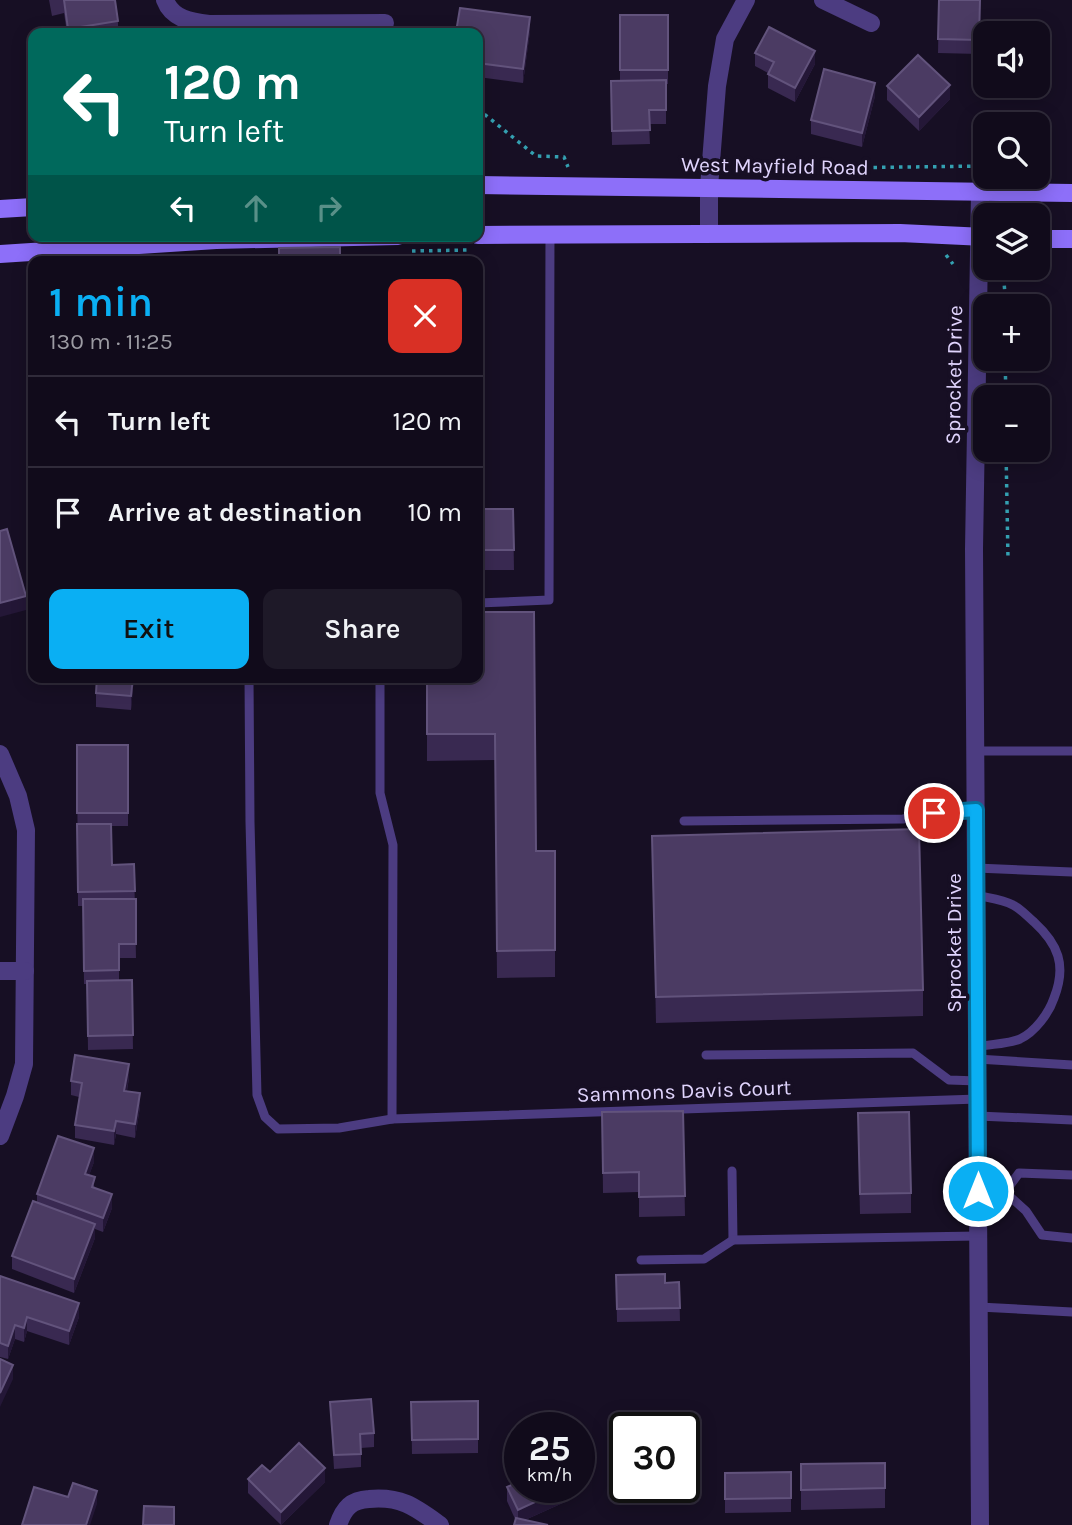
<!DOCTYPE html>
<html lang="en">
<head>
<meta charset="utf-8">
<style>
	body { margin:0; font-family:Karla,sans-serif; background:#1e1928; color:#f1f3f6; height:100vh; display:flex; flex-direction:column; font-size:26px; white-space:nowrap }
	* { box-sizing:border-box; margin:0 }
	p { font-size:23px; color:#9c9ba3 }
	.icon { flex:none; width:38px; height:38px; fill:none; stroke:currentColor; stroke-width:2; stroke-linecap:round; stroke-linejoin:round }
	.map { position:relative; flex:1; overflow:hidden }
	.side { position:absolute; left:28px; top:256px; width:455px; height:427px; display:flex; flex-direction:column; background:#110b1b; border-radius:14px; box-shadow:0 4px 18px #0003,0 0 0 2px #302b3a }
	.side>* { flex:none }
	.hud { position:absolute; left:28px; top:28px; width:455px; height:214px; border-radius:14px; box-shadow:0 4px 18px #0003,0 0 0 2px #302b3a; background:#00695c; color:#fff; overflow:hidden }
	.buttons { position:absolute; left:973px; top:21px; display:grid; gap:14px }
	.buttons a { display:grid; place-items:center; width:77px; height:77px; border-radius:14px; background:#110b1b; box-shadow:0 4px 18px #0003,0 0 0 2px #302b3a; font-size:35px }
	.speed { position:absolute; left:504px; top:1412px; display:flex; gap:14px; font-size:35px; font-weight:700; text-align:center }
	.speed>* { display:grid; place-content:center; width:91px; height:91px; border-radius:50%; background:#110b1b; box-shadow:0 4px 18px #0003,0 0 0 2px #302b3a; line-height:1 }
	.speed small { font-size:18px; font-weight:400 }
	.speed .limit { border:4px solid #111; border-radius:10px; background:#fff; color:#111 }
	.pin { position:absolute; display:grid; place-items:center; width:60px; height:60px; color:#fff; margin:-30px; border:4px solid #fff; border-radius:50%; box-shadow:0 2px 7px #0007 }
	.me { position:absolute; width:77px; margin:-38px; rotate:0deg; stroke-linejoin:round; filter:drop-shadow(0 0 5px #0008) }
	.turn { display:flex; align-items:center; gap:24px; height:147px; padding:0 21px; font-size:32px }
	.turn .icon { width:91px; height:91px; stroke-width:2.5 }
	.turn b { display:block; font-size:49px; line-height:60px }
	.lanes { display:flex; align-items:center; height:66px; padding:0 21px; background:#0003; justify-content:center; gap:35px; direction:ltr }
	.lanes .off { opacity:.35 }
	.round { display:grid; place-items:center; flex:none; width:74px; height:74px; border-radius:14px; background:#1e1928 }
	.overview { display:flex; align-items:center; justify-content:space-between; height:119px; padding:0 21px }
	h1 { font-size:42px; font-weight:600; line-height:52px; color:#0aaff3 }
	.primary-button { display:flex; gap:14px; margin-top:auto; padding:14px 21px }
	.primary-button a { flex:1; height:80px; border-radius:14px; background:#0aaff3; color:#111; font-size:28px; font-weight:600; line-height:80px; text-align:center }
	.primary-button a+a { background:#1e1928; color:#f1f3f6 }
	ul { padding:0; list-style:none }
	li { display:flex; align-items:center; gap:21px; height:91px; padding:0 21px; border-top:2px solid #302b3a }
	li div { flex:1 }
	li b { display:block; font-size:26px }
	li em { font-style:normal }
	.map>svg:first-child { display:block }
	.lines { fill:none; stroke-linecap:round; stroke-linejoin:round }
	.path { stroke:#34a0b1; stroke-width:3.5; stroke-dasharray:3.5 5; stroke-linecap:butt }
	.service { stroke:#4c3c81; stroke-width:9 }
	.minor { stroke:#4c3c81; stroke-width:18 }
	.secondary { stroke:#8d6ff9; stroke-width:18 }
	.wall { fill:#392951 }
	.shaded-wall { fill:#241737 }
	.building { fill:#4b3b63; stroke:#62537c; stroke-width:2 }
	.route-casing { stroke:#06729e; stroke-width:18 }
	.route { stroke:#0aaff3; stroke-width:12 }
	.labels { text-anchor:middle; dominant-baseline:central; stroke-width:7; stroke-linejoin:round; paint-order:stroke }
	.street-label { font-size:21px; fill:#e0d4fd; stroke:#170f24 }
</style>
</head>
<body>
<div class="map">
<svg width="1072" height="1525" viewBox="0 0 1072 1525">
	<rect width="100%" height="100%" fill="#170f24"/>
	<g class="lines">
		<g class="path">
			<polyline points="478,109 536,156 564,157 568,167"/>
			<polyline points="831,168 985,166"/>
			<polyline points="412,251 467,250"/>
			<polyline points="946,255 953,264"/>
			<polyline points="1006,306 1004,282 1009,268"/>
			<polyline points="1005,359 1006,397"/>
			<polyline points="1006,450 1008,559"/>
		</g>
		<g class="service">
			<polyline points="478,603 549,600 550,233"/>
			<polyline points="249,677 250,822 257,1095 265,1117 278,1129 339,1128 392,1119 978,1099"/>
			<polyline points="380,677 380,793 393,845 392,1119"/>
			<polyline points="975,751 1072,751"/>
			<polyline points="684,821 903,819 934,813 976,809"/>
			<polyline points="976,868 1072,872"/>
			<path d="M976,895c12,3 26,4 37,10 8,4 14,11 21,17 24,22 33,43 20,76 -5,15 -19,34 -34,41 -12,5 -30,5 -43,8"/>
			<polyline points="706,1055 913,1053 949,1080 978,1081"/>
			<polyline points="977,1059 1072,1065"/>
			<polyline points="978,1116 1072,1120"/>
			<polyline points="732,1171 733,1240"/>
			<polyline points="978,1191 1005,1192 1026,1211 1042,1235 1072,1238"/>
			<polyline points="1005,1192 1019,1173 1072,1175"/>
			<polyline points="641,1260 704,1259 733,1240 978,1236"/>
			<polyline points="979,1307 1072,1312"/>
		</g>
		<g class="minor">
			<path d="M165,0c7,19 26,22 44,24l176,-1"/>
			<polyline points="823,0 871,23"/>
			<polyline points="980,193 974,549 980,1525"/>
			<polyline points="709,233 709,187 717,86 725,39 746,0"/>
			<polyline points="0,754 18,796 26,830 24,1064 15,1096 0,1136"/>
			<polyline points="0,971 25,971"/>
			<path d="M338,1525c6,-17 13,-25 31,-26 32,-3 46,8 71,26"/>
		</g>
		<g class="secondary">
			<polyline points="478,185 1072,193"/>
			<polyline points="0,209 33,207"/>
			<polyline points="478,235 900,233 985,237"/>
			<polyline points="1038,239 1072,239"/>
			<polyline points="0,254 216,240 398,236"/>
		</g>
	</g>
	<g class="wall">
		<polygon points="49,0 115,0 118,21 118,33 67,33 64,13 52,16"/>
		<polygon points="939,0 980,0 979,54 938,53"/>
		<polygon points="460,8 530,31 523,83 478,77 478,33 456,33"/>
		<polygon points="620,15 668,15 668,84 666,84 666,124 649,124 650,144 612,145 611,81 620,81"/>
		<polygon points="755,53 815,64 795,102 768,88 768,73 755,66"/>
		<polygon points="887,86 950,99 919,131 887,100"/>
		<polygon points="875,96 862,147 811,134 811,120"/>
		<polygon points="478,509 513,509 514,570 478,570"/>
		<polygon points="134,677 131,710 96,707 96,693"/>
		<polygon points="427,677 478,677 536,851 555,851 555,977 497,978 495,760 427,761"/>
		<polygon points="77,745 128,745 128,826 111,826 112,865 134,864 136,958 119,958 119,980 132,980 133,1049 88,1050 87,984 84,984 83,906 78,906"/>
		<polygon points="652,836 923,990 923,1016 656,1023"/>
		<polygon points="129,1078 127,1091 140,1107 135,1138 116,1134 114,1145 75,1138 75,1125 79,1097 71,1095 71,1081"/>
		<polygon points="683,1111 685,1216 639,1217 639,1192 603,1193 602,1112"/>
		<polygon points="858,1133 911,1193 911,1213 860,1214"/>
		<polygon points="94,1162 89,1175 95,1188 112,1208 103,1232 95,1229 95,1238 74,1293 12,1269 12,1256 37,1203 37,1194"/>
		<polygon points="616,1275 665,1283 679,1282 680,1321 617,1322"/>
		<polygon points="0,1276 79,1317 69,1345 27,1331 24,1342 15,1339 8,1359 0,1357"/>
		<polygon points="478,1401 478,1453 412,1454 411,1402"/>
		<polygon points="330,1402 374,1433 374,1447 361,1448 361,1467 334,1469"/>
		<polygon points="520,1435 520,1479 508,1454 508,1440"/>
		<polygon points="885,1463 885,1508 801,1510 801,1464"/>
		<polygon points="270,1472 325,1482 281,1525 248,1493 248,1479"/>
		<polygon points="791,1472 791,1512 725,1513 725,1473"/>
		<polygon points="507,1487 565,1502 525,1520 515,1519 507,1501"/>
	</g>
	<g class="shaded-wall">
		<polygon points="530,17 530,31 523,83 523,69"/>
		<polygon points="815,51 815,64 795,102 795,88"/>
		<polygon points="875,83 875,96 862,147 862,133"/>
		<polygon points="950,85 950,99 919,131 919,117"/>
		<polygon points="26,596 26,610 0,617 0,603"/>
		<polygon points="133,677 134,677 131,710 131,696"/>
		<polygon points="129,1064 129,1078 124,1104 124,1091"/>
		<polygon points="140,1093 140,1107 135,1138 135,1124"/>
		<polygon points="116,1121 116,1134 114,1145 114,1131"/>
		<polygon points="94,1148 94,1162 85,1187 85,1174"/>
		<polygon points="112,1194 112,1208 103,1232 103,1218"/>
		<polygon points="95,1224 95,1238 74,1293 74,1279"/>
		<polygon points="79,1303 79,1317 69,1345 69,1331"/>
		<polygon points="27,1317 27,1331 24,1342 24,1328"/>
		<polygon points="15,1325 15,1339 8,1359 8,1346"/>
		<polygon points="13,1365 13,1379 0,1407 0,1393"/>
		<polygon points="325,1468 325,1482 281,1525 281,1512"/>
		<polygon points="565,1488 565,1502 518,1523 518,1510"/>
		<polygon points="97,1491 97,1504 90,1525 86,1525"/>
	</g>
	<g class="building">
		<polygon points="64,0 115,0 118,21 68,29"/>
		<polygon points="939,0 980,0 979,40 938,39"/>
		<polygon points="460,8 530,17 523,69 478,63 478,33 456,32"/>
		<rect x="620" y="15" width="48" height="55"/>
		<polygon points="769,27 815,51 795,88 768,74 774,62 755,53"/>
		<polygon points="918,55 950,85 919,117 887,86"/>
		<polygon points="824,69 875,83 862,133 811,120"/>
		<polygon points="666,80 666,110 649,110 650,130 612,131 611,81"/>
		<polygon points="340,247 340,261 279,261 279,248"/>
		<polygon points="478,509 513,509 514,550 478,550"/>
		<polygon points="7,529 26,596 0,603 0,531"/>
		<polygon points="478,612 534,612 536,851 555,851 555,950 497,951 495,734 427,734 427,677 478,677"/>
		<polygon points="97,677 133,677 131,696 96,693"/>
		<rect x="77" y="745" width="51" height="68"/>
		<polygon points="77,824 111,824 112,865 134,864 135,891 78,892"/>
		<polygon points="919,829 923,990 656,997 652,836"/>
		<polygon points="83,899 136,899 136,944 119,944 119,970 84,971"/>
		<polygon points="132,980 133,1035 88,1036 87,981"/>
		<polygon points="75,1055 129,1064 124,1091 140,1093 135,1124 116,1121 114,1131 75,1125 82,1083 71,1081"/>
		<polygon points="683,1111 685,1196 639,1197 639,1172 603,1173 602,1112"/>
		<polygon points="909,1112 911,1193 860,1194 858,1113"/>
		<polygon points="58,1136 94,1148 85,1174 95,1177 92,1187 112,1194 103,1218 37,1194"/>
		<polygon points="33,1201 95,1224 74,1279 12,1256"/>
		<polygon points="665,1274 665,1283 679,1282 680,1308 617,1309 616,1275"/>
		<polygon points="0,1276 79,1303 69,1331 27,1317 24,1328 15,1325 8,1346 0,1343"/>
		<polygon points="0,1359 13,1365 0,1393"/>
		<polygon points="371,1399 374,1433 360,1434 361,1454 334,1455 330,1402"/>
		<polygon points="478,1401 478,1439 412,1440 411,1402"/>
		<polygon points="520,1435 520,1465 508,1440"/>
		<polygon points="299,1443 325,1468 281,1512 248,1479 262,1465 270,1472"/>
		<polygon points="885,1463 885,1488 801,1490 801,1464"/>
		<polygon points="791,1472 791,1498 725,1499 725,1473"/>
		<polygon points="520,1481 520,1488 565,1488 518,1510 507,1487"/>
		<polygon points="73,1483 97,1491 86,1525 22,1525 34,1487 68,1497"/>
		<polygon points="144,1506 174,1507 174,1525 143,1525"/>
		<polygon points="516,1518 548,1525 514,1525"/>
	</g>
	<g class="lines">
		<defs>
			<polyline id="route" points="934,813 976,810 978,1191"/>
		</defs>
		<use href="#route" class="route-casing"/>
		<use href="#route" class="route"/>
	</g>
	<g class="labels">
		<g class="street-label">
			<text transform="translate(775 166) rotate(1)">West Mayfield Road</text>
			<text transform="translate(954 375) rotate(-89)">Sprocket Drive</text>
			<text transform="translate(954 943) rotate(-90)">Sprocket Drive</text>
			<text transform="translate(684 1091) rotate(-2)">Sammons Davis Court</text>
		</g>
	</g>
</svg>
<div class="buttons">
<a><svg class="icon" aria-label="sound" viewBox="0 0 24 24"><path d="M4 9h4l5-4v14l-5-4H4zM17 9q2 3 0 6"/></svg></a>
<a><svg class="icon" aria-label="search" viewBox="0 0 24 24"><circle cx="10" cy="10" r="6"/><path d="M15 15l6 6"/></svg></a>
<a><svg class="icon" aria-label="layers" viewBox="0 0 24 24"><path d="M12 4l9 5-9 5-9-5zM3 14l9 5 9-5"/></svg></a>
<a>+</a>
<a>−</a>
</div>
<div class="speed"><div>25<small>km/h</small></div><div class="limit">30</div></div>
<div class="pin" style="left:934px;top:813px;background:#d93025"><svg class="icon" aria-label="arrive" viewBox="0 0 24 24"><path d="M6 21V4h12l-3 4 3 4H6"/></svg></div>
<svg class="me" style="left:978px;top:1191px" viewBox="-20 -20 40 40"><circle r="17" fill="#0aaff3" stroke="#fff" stroke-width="3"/><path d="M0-11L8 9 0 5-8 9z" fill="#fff"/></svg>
<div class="hud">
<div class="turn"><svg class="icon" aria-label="left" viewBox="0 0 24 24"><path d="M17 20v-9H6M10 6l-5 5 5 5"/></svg><div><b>120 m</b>Turn left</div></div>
<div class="lanes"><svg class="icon" aria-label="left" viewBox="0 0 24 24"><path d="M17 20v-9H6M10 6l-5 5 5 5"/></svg><svg class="icon off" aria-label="ahead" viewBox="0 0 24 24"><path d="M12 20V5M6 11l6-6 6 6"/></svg><svg class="icon off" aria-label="right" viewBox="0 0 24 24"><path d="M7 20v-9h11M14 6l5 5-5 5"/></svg></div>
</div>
<section class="side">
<div class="overview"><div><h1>1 min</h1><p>130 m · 11:25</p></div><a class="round" style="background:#d93025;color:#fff"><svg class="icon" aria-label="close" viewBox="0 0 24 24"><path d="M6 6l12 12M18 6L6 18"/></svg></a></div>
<ul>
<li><svg class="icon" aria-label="left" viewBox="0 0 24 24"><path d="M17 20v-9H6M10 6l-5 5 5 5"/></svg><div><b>Turn left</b></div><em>120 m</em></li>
<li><svg class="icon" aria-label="arrive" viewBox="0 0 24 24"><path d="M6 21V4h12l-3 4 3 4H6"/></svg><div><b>Arrive at destination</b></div><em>10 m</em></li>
</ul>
<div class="primary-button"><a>Exit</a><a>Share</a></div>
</section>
</div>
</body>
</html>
